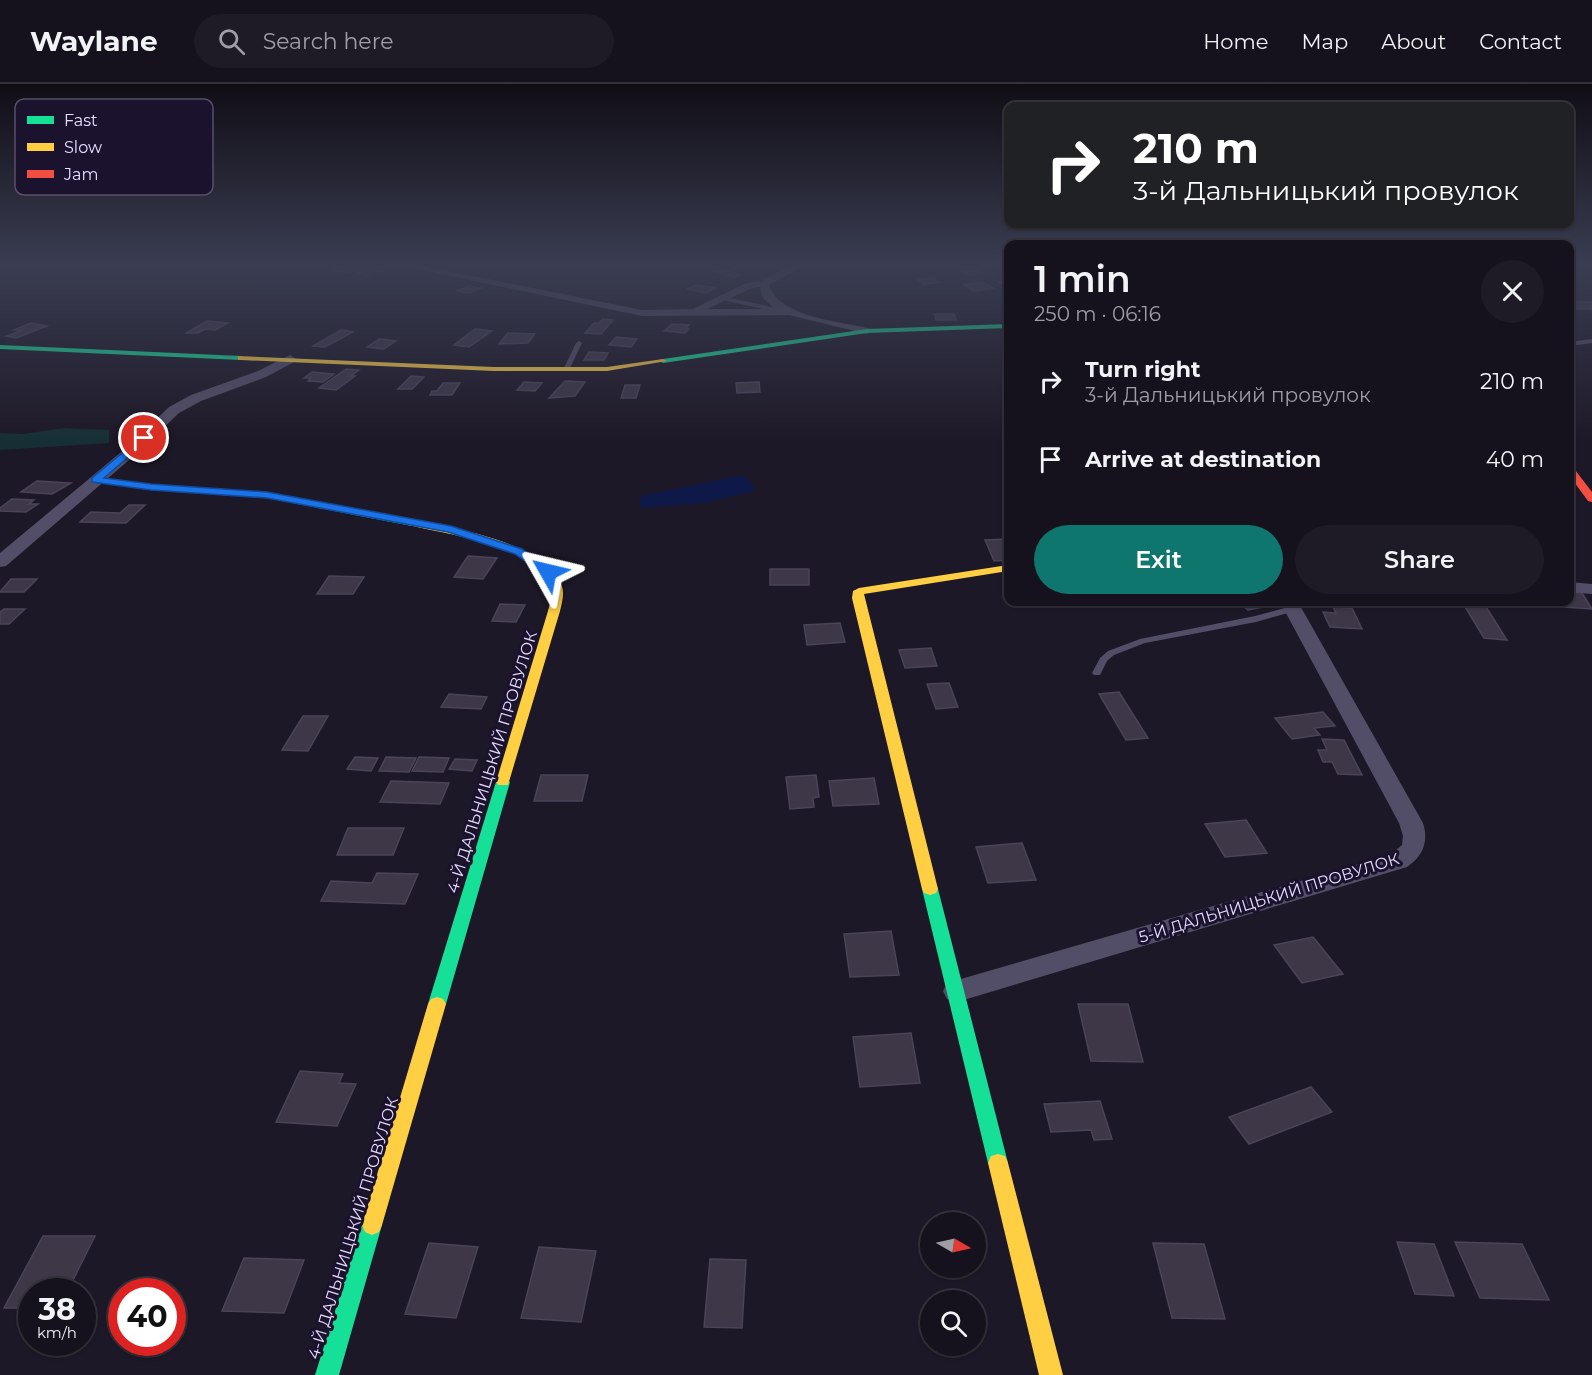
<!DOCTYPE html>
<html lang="en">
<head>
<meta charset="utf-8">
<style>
	body { margin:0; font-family:Montserrat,sans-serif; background:#1f1b26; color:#f1f3f6; height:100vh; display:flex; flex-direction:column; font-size:22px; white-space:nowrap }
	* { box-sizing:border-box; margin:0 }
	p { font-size:20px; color:#9e9ea4 }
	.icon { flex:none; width:33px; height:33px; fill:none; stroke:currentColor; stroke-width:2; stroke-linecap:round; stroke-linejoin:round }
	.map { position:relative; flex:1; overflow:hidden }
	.panel { position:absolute; left:1004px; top:156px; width:570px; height:366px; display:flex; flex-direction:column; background:#16121d; border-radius:12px; box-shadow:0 2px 4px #0004,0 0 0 2px #35323b }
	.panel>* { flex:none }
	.guide { position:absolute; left:1004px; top:18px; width:570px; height:126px; border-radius:12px; box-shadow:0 2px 4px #0004,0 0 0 2px #35323b; background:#202124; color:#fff; overflow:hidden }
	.needle { width:39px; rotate:99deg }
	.fabs { position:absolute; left:920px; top:1128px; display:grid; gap:12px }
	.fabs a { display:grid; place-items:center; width:66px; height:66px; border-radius:50%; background:#16121d; box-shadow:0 2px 4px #0004,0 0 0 2px #35323b; font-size:30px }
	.speed { position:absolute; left:18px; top:1194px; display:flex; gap:12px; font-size:30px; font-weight:700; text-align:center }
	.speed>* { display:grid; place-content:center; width:78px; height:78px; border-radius:50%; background:#16121d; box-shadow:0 2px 4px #0004,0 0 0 2px #35323b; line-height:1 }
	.speed small { font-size:15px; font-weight:400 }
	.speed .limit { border:9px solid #d22; background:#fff; color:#111 }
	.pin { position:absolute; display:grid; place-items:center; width:51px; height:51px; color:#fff; margin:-26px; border:3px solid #fff; border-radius:50%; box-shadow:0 2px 6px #0007 }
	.me { position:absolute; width:66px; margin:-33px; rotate:307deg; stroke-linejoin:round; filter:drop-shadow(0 0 4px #0008) }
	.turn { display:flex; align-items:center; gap:21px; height:126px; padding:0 30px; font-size:27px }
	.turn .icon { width:78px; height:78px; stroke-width:2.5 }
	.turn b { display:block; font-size:42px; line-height:51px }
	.round { display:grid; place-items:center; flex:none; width:63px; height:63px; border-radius:32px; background:#1f1b26 }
	.summary { display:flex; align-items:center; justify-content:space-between; height:102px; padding:0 30px }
	h1 { font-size:36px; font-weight:600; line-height:45px }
	.primary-button { display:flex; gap:12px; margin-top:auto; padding:12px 30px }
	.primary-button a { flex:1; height:69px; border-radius:36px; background:#0f766e; color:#fff; font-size:24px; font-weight:600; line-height:69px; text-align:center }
	.primary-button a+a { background:#1f1b26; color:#f1f3f6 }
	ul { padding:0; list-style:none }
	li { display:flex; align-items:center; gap:18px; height:78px; padding:0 30px }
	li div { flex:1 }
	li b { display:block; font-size:22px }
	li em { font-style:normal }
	header { display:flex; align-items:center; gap:36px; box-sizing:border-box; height:84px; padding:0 30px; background:#16121d; border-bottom:2px solid #35323b }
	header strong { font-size:28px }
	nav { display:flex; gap:33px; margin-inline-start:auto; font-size:21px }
	.search { width:420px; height:54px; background:#1f1b26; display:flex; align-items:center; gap:15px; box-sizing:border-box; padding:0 21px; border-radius:33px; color:#9e9ea4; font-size:22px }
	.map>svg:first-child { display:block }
	.green { fill:#162f35 }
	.water { fill:#0e1949 }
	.building { fill:#3d3748; stroke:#4b4359; stroke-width:1.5 }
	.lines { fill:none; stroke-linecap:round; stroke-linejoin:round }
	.lane { fill:#534e67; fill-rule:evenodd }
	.street { fill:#534e67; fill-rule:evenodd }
	.fast { fill:#16e098; fill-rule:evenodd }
	.slow { fill:#ffcf43; fill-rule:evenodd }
	.jam { fill:#f24e42; fill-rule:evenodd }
	.route { fill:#1a73e8; stroke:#114b97; stroke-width:1.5 }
	.labels { text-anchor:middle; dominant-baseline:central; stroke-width:6; stroke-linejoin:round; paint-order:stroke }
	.street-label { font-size:16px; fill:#e7deff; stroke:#1b122d }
	.key { fill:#1b122d; stroke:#584f6c; stroke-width:1.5 }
	.key-label { font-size:16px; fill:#e7deff }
</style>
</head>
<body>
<header>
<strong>Waylane</strong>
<div class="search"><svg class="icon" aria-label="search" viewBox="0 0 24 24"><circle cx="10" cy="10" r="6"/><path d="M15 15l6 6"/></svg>Search here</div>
<nav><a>Home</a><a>Map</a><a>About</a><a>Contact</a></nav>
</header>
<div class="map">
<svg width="1592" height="1291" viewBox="0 0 1592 1291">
	<rect width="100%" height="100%" fill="#1d1827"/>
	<polygon class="green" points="64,344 109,346 109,359 0,366 0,349 23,350"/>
	<polygon class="water" points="743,391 757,406 705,419 640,424 641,412"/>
	<g class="building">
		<polygon points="352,179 367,182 349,189 334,186"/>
		<polygon points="374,183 384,186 368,191 357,189"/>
		<polygon points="972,184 983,189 969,191 958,186"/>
		<polygon points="718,185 741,190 735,193 712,187"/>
		<polygon points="932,194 940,198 924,201 917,196"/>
		<polygon points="982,198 993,204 974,207 964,201"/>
		<polygon points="697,201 716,204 706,209 687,205"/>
		<polygon points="469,202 481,204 469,209 457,207"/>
		<polygon points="1569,217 1592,218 1592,225 1577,225"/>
		<polygon points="935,230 954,230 956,236 936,236"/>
		<polygon points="603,235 613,236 601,250 585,249 594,239 599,239"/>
		<polygon points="207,237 228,239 215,246 205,245 198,249 186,249"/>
		<polygon points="31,239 47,242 16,254 6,252 21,247 14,246"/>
		<polygon points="672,240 689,241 686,244 689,245 685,249 664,247"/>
		<polygon points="475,245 492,247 469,263 454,261"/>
		<polygon points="341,246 353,248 325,263 313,262"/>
		<polygon points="508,249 535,250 528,259 499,260"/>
		<polygon points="616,253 637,255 631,263 609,261"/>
		<polygon points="379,255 396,257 384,265 367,263"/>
		<polygon points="589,268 608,269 604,276 584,276"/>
		<polygon points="346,285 359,286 351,292 355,292 336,306 319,304"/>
		<polygon points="312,288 334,290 323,298 308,297 311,294 304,294"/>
		<polygon points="411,292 424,293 412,305 398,305"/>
		<polygon points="565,297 585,298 575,312 549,314"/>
		<polygon points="524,298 542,299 535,307 517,306"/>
		<polygon points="759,298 760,308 737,309 736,299"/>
		<polygon points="443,299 460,299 452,311 430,311 432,307 437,307"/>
		<polygon points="625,301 640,301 636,314 621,314"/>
		<polygon points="37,397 71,399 52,410 21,408"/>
		<polygon points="12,415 34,416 29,420 38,420 26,428 0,427 0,424"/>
		<polygon points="129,421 145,421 126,439 80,438 91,428 120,429"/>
		<polygon points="1008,455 1008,476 994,477 985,456"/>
		<polygon points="468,472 497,474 483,495 454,493"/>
		<rect x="770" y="485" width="39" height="16"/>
		<polygon points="329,492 364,493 353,510 317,510"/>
		<polygon points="11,495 37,495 24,508 0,508"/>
		<polygon points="1569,508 1582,509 1592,525 1491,518 1569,518"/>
		<polygon points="1238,518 1269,518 1273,521 1248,526"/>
		<polygon points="1462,518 1483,518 1507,556 1484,554"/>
		<polygon points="500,520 525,521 516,538 492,537"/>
		<polygon points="1333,523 1352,524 1362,545 1330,543 1323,528 1336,529"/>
		<polygon points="4,525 25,525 9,540 0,540 0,528"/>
		<polygon points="840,539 845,558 807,561 804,541"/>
		<polygon points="931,564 937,582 905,584 899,566"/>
		<polygon points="949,599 958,623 936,625 927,600"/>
		<polygon points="1119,608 1148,654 1126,656 1099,610"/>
		<polygon points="449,610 487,613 481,625 441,623"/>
		<polygon points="1323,628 1335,642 1314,644 1320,651 1292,655 1275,634"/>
		<polygon points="303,632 328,632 308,667 282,666"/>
		<polygon points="1322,655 1344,656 1362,691 1338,690 1332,678 1323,678 1318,666 1327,666"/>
		<polygon points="355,673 378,674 371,687 347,685"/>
		<polygon points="386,673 416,674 409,688 379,687"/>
		<polygon points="419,673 449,674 443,688 412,687"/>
		<polygon points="455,675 477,676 472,687 449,685"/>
		<polygon points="541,691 588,691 582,717 534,717"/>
		<polygon points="816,691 819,713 813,714 814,723 790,725 786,693"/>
		<polygon points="874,694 879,720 833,722 829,697"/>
		<polygon points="391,697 449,699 440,720 380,718"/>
		<polygon points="1246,736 1267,769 1225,773 1205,740"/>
		<polygon points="348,744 404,744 393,771 337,771"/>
		<polygon points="1022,759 1036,796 988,799 976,763"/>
		<polygon points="377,789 418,790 405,820 321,817 331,797 372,799"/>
		<polygon points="891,847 899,891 850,893 844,850"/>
		<polygon points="1313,853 1343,890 1302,899 1274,861"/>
		<polygon points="1078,920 1128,920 1143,978 1091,977"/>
		<polygon points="911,949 920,999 860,1003 853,953"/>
		<polygon points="300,987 343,990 339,999 356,1000 337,1042 276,1038"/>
		<polygon points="1311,1003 1332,1028 1249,1060 1229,1033"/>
		<polygon points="1100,1017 1112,1055 1094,1056 1091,1046 1051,1048 1044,1020"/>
		<polygon points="43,1152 95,1152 67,1208 32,1208 32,1224 4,1224"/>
		<polygon points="1397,1158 1434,1160 1454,1212 1415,1210"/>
		<polygon points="1455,1158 1522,1160 1549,1216 1480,1214"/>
		<polygon points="429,1159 478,1163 456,1234 405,1230"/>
		<polygon points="1153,1159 1204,1160 1225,1235 1172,1234"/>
		<polygon points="539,1163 596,1167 581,1238 521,1234"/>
		<polygon points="244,1174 304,1176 284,1229 222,1227"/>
		<polygon points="710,1175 746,1176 742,1244 704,1243"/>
	</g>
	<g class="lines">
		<g class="lane">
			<polygon points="724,213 782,225 785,227 782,229 722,216"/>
			<polygon points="1592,255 1592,259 1569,262 1569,258"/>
			<polygon points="579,257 582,259 569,286 564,287 563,286 576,259"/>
			<polygon points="1292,522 1297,525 1295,527 1256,538 1145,559 1114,571 1107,577 1100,591 1094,591 1092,589 1100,574 1108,567 1140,555 1255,532"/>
		</g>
		<g class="street">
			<path d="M383,178h21l238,48 51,-1 53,-26 15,-2 36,-19h13l-41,23c10,33 73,36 102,44l2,2 -6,3 -78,-19 -147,1zM760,203l3,11 12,11h-68l45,-21z"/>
			<polygon points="1003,195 1008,197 1008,204 998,198"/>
			<polygon points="290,271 296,275 294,278 266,293 201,317 179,329 136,370 6,482 0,483 0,469 126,364 169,323 191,311 258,287"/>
			<polygon points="1569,498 1592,500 1592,510 1569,508"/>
			<path d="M1280,518h18l125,221c6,19 0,33 -16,44l-450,135 -10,-3 -4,-8 4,-8 443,-128 12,-10 1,-9 -4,-13z"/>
		</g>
		<g class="fast">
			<polygon points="1008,240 1008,244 867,249 663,279 659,277 663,275 867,245"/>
			<polygon points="0,261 241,272 245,274 241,276 0,265"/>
			<polygon points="96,393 151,400 267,408 412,436 417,439 412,442 267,414 151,406 93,398 91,396"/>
			<polygon points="503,693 510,698 446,920 443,925 437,927 431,925 428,920 496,698"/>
			<polygon points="930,799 936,801 938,805 1008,1079 1005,1086 998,1088 991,1086 988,1079 922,805 924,801"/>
			<polygon points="372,1131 379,1134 382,1141 339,1291 315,1291 362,1141 365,1134"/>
		</g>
		<g class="slow">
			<polygon points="238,272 494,283 607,283 663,275 667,277 607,287 494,287 241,276 238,276"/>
			<path d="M412,436c41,8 129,21 149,64 4,8 1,19 -1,27l-52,174h-10l-2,-3 52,-171c2,-8 6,-20 1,-28 -19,-38 -103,-49 -141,-58l-1,-2z"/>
			<polygon points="1008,481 1008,487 864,510 938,805 936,809 930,811 924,809 922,805 852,514 853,507 859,504"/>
			<polygon points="437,913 443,915 446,920 382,1141 379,1148 372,1151 365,1148 362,1141 428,920 431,915"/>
			<polygon points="998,1070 1005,1072 1008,1079 1063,1291 1039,1291 988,1079 991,1072"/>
		</g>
		<polygon class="jam" points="1569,381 1572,382 1592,408 1592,418 1588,417 1569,391"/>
	</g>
	<linearGradient id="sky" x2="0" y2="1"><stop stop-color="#100d15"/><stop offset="0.5" stop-color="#3a3d52"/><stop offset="1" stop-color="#3a3d52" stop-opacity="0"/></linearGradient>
	<rect width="1592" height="359" fill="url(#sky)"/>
	<polygon class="route" points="144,351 148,352 148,356 104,394 151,400 267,408 451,442 522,465 553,488 548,492 544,491 515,470 448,448 267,414 151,406 92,398 92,394"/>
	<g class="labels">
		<g class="street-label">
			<text transform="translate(492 678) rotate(-73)">4-Й ДАЛЬНИЦЬКИЙ ПРОВУЛОК</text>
			<text transform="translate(1269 814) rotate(-17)">5-Й ДАЛЬНИЦЬКИЙ ПРОВУЛОК</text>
			<text transform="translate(353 1144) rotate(-73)">4-Й ДАЛЬНИЦЬКИЙ ПРОВУЛОК</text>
		</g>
	</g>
	<rect x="15" y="15" width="198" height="96" rx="9" class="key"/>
	<rect x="27" y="32" width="27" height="8" fill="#16e098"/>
	<rect x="27" y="59" width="27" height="8" fill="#ffcf43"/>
	<rect x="27" y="86" width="27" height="8" fill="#f24e42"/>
	<g class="key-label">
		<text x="64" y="42">Fast</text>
		<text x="64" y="69">Slow</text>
		<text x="64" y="96">Jam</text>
	</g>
</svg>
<div class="fabs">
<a><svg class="needle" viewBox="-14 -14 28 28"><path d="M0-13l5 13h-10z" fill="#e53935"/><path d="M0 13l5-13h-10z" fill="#9e9ea4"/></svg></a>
<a><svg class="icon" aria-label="search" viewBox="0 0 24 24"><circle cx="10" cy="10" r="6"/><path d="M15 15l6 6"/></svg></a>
</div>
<div class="speed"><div>38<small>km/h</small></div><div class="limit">40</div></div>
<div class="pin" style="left:144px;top:354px;background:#d93025"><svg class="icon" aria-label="arrive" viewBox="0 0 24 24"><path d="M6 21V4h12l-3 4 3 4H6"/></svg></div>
<svg class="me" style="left:548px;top:488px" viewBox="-20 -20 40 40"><path d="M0-17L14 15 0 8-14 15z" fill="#1a73e8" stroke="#fff" stroke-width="4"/></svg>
<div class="guide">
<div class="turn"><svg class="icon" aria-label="right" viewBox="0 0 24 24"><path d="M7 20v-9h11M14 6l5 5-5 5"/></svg><div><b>210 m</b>3-й Дальницький провулок</div></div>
</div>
<section class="panel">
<div class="summary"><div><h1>1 min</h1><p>250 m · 06:16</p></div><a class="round"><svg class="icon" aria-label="close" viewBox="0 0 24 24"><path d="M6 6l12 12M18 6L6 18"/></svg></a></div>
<ul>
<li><svg class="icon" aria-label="right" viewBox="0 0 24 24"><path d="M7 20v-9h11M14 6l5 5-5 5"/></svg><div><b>Turn right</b><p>3-й Дальницький провулок</p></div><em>210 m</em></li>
<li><svg class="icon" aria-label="arrive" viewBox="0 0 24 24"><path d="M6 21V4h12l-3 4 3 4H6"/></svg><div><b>Arrive at destination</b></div><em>40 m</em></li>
</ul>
<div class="primary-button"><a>Exit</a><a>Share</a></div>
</section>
</div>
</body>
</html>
